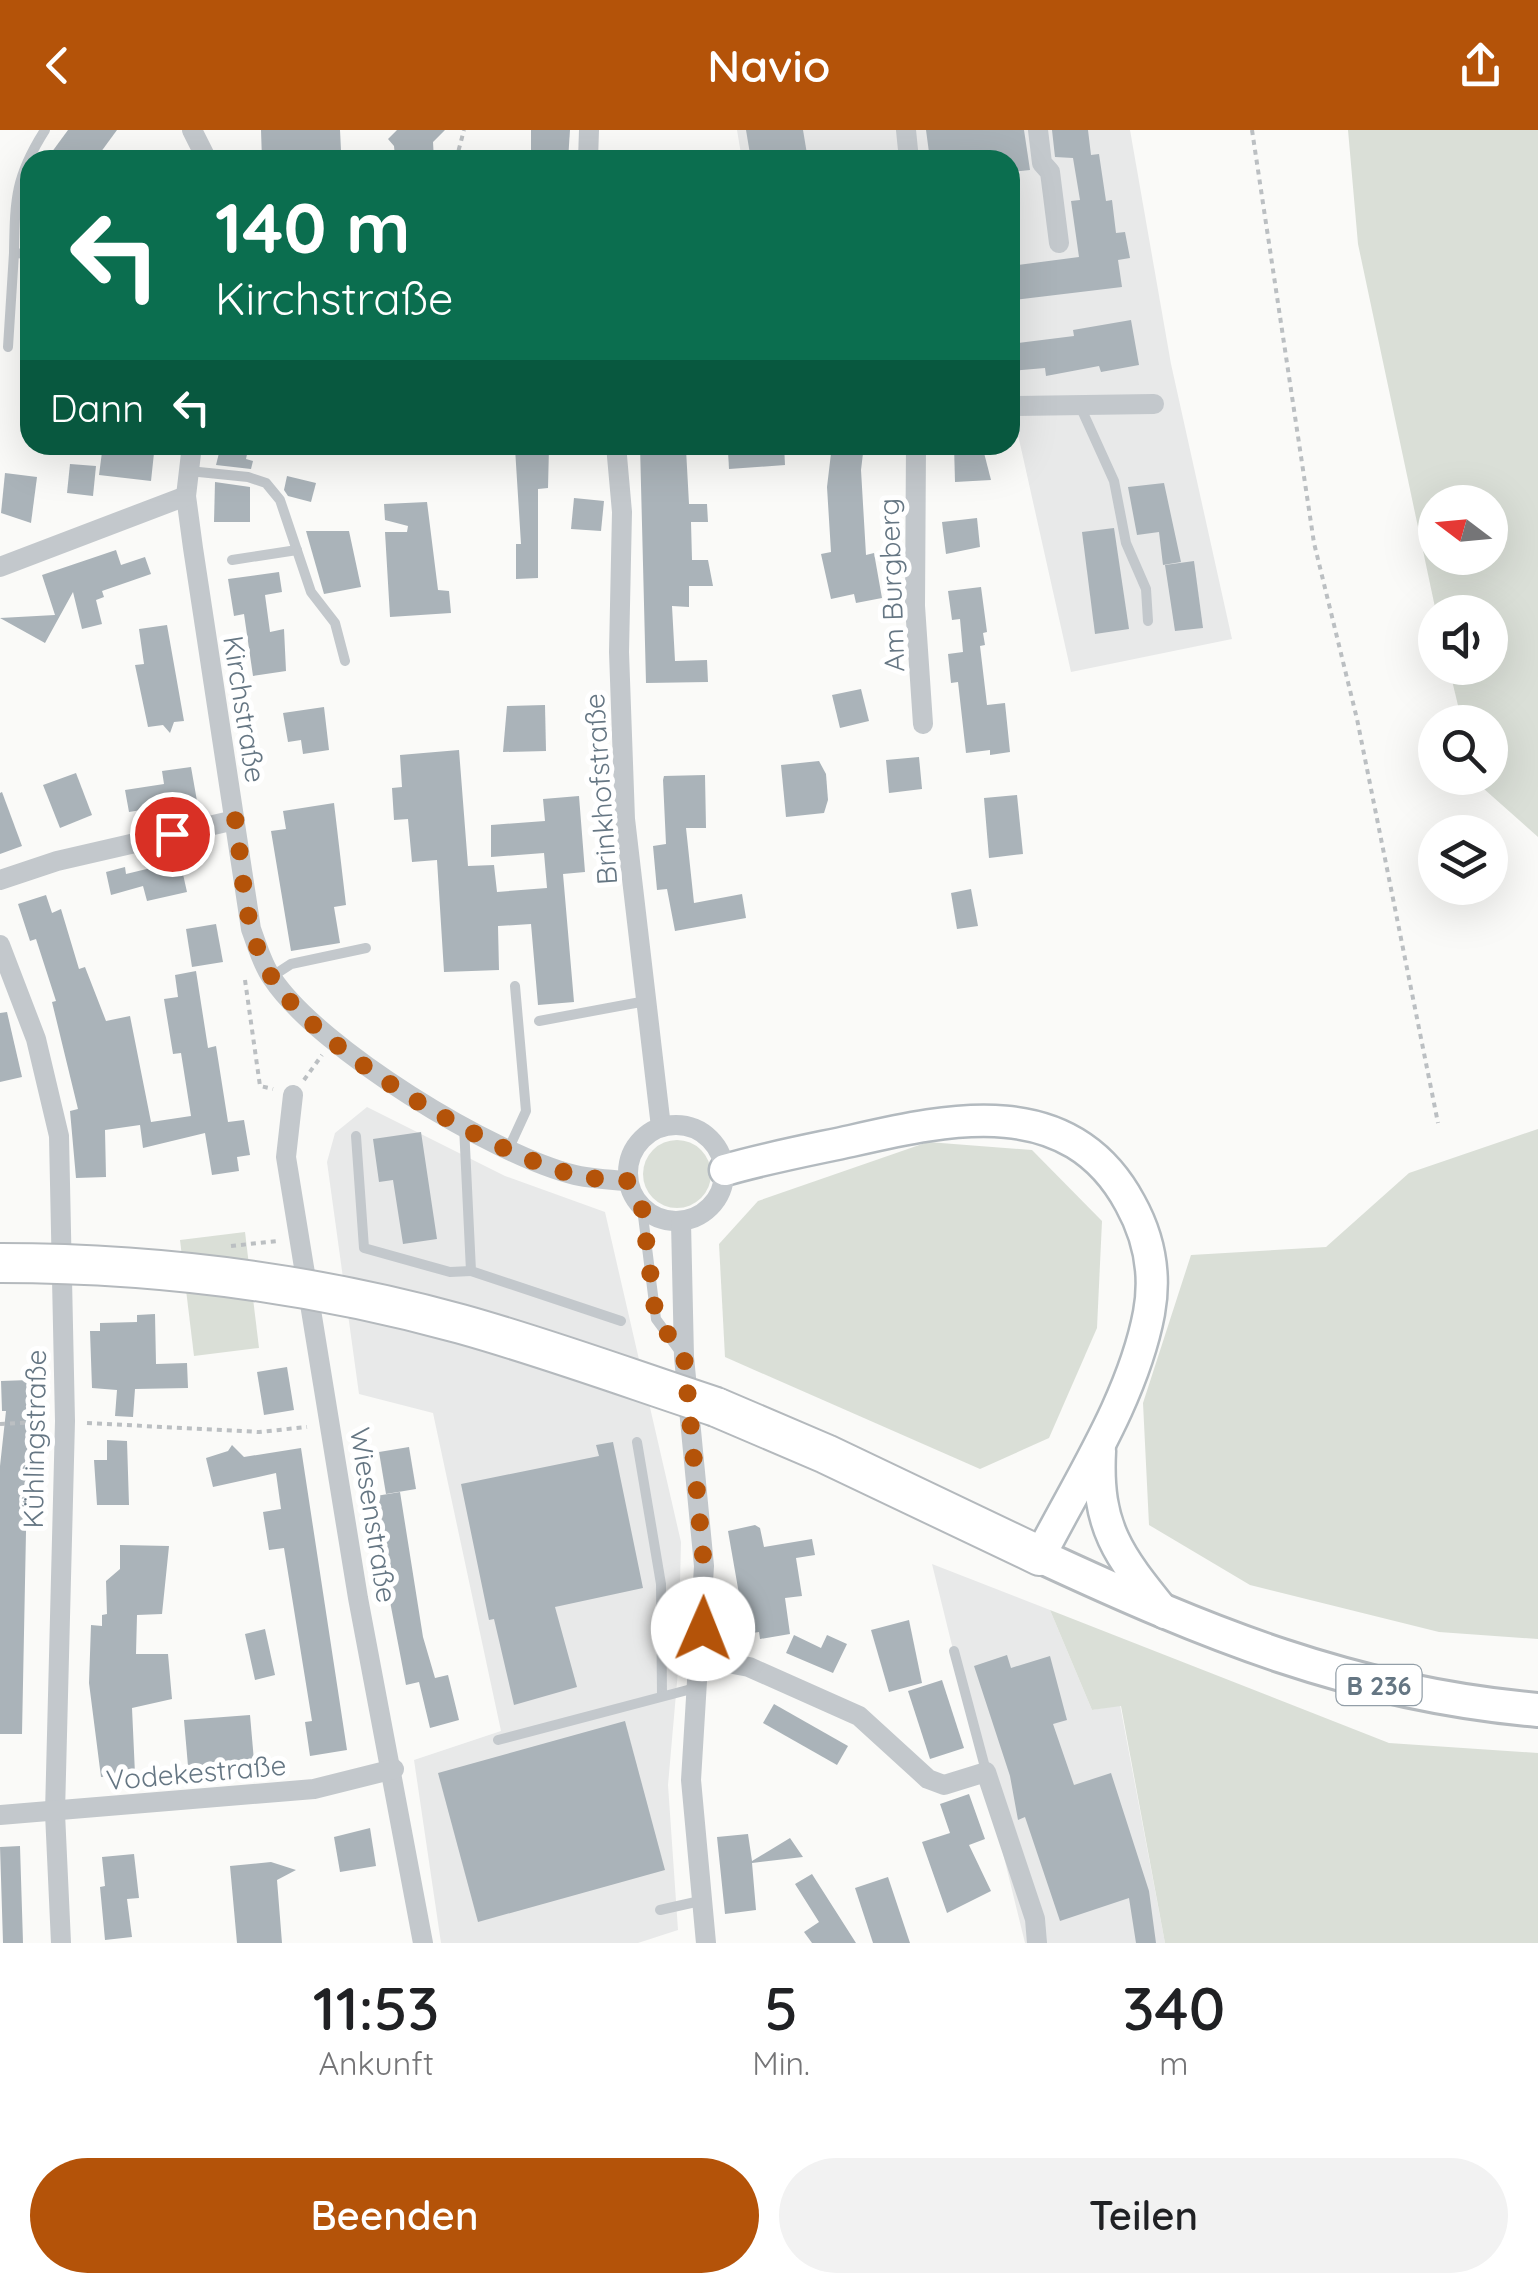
<!DOCTYPE html>
<html lang="de">
<head>
<meta charset="utf-8">
<style>
	body { margin:0; font-family:Quicksand,sans-serif; background:#f2f2f2; color:#202124; height:100vh; display:flex; flex-direction:column; font-size:38px; white-space:nowrap }
	* { box-sizing:border-box; margin:0 }
	p { font-size:32px; color:#757577 }
	.icon { flex:none; width:55px; height:55px; fill:none; stroke:currentColor; stroke-width:2; stroke-linecap:round; stroke-linejoin:round }
	.map { position:relative; height:1813px; overflow:hidden }
	.side { display:flex; flex-direction:column; background:#fff; flex:1 }
	.side>* { flex:none }
	.hud { position:absolute; left:20px; top:20px; width:1000px; height:305px; border-radius:30px; box-shadow:0 10px 40px #0002; background:#0b6e4f; color:#fff; overflow:hidden }
	.needle { width:65px; rotate:286deg }
	.tools { position:absolute; left:1418px; top:355px; display:grid; gap:20px }
	.tools a { display:grid; place-items:center; width:90px; height:90px; border-radius:50%; background:#fff; box-shadow:0 10px 40px #0002; font-size:50px }
	.pin { position:absolute; display:grid; place-items:center; width:85px; height:85px; color:#fff; margin:-42px; border:5px solid #fff; border-radius:50%; box-shadow:0 2px 10px #0007 }
	.me { position:absolute; width:110px; margin:-55px; rotate:1deg; stroke-linejoin:round; filter:drop-shadow(0 0 8px #0008) }
	.turn { display:flex; align-items:center; gap:35px; height:210px; padding:0 30px; font-size:45px }
	.turn .icon { width:130px; height:130px; stroke-width:2.5 }
	.turn b { display:block; font-size:70px; line-height:85px }
	.then { display:flex; align-items:center; height:95px; padding:0 30px; background:#0003; gap:20px; font-size:38px }
	.eta { display:flex; justify-content:space-evenly; align-items:center; height:170px; text-align:center }
	.eta b { font-size:60px; font-weight:600; line-height:70px }
	.action { display:flex; gap:20px; margin-top:auto; padding:20px 30px }
	.action a { flex:1; height:115px; border-radius:60px; background:#b45309; color:#fff; font-size:40px; font-weight:600; line-height:115px; text-align:center }
	.action a+a { background:#f2f2f2; color:#202124 }
	header { display:flex; justify-content:space-between; align-items:center; height:130px; padding:0 30px; background:#b45309; color:#fff; font-size:45px; font-weight:600 }
	.map>svg:first-child { display:block }
	.built { fill:#e8e9e9 }
	.green { fill:#dadfd7; fill-rule:evenodd }
	.building { fill:#aab3b9 }
	.lines { fill:none; stroke-linecap:round; stroke-linejoin:round }
	.secondary-casing { stroke:#b3babf; stroke-width:35 }
	.primary-casing { stroke:#b5babe; stroke-width:38 }
	.highway-casing { stroke:#b4b9bd; stroke-width:42 }
	.path { stroke:#bbbfc2; stroke-width:4; stroke-dasharray:5 5; stroke-linecap:butt }
	.lane { stroke:#c3c8cc; stroke-width:10 }
	.street { stroke:#c3c8cc; stroke-width:20 }
	.secondary { stroke:#fff; stroke-width:30 }
	.primary { stroke:#fff; stroke-width:32 }
	.highway { stroke:#fff; stroke-width:38 }
	.highway-bridge-casing { stroke:#b4b9bd; stroke-width:42; stroke-linecap:butt }
	.highway-bridge { stroke:#fff; stroke-width:38 }
	.route { stroke:#b45309; stroke-width:18; stroke-dasharray:0 32.4 }
	.labels { text-anchor:middle; dominant-baseline:central; stroke-width:10; stroke-linejoin:round; paint-order:stroke }
	.shield { fill:#fff; stroke:#939fa8; stroke-width:2.5 }
	.shield-label { font-size:25px; font-weight:bold; fill:#657683 }
	.street-label { font-size:28px; fill:#657683; stroke:#fff }
</style>
</head>
<body>
<header><svg class="icon" aria-label="back" viewBox="0 0 24 24"><path d="M15 5l-7 7 7 7"/></svg>Navio<svg class="icon" aria-label="share" viewBox="0 0 24 24"><path d="M12 15V3M7 8l5-5 5 5M5 13v7h14v-7"/></svg></header>
<div class="map">
<svg width="1538" height="1813" viewBox="0 0 1538 1813">
	<rect width="100%" height="100%" fill="#fafaf8"/>
	<g class="built">
		<polygon points="737,0 1130,0 1171,234 1232,509 1071,542 1010,269 1010,30 742,30"/>
		<polygon points="367,977 505,1046 605,1082 681,1412 678,1541 668,1655 678,1800 638,1813 441,1813 414,1630 501,1601 433,1283 359,1264 327,1032 335,1003"/>
		<polygon points="932,1434 1050,1480 1092,1580 1120,1575 1165,1813 1025,1813"/>
	</g>
	<g class="green">
		<path d="M1348,0h190v707l-63,-56v-3h15v-56h-28l-13,-54h41v-56h-54l-78,-368zM1435,372h55v56h-55z"/>
		<polygon points="1538,999 1538,1509 1439,1502 1250,1455 1149,1395 1143,1273 1191,1125 1326,1117 1409,1043"/>
		<circle cx="677" cy="1044" r="34"/>
		<polygon points="928,1012 1032,1020 1102,1091 1097,1198 1049,1308 980,1339 725,1227 719,1114 758,1071"/>
		<polygon points="245,1102 259,1218 194,1226 180,1110"/>
		<polygon points="1050,1480 1389,1613 1538,1623 1538,1813 1165,1813 1121,1576 1092,1580"/>
	</g>
	<g class="building">
		<polygon points="68,0 117,0 95,30 46,30"/>
		<polygon points="261,0 340,0 341,21 300,21 301,30 262,30"/>
		<polygon points="397,0 445,0 433,12 434,30 395,27 394,16 388,9"/>
		<polygon points="531,0 570,0 568,30 531,30"/>
		<polygon points="746,0 803,0 808,30 751,30"/>
		<polygon points="926,0 1024,0 1030,40 1010,42 1010,30 930,30"/>
		<polygon points="1052,0 1088,0 1091,25 1099,24 1106,71 1112,70 1116,103 1125,102 1130,128 1118,130 1122,157 1013,170 1010,136 1079,127 1071,71 1080,70 1073,28 1055,27"/>
		<polygon points="1131,190 1139,235 1101,242 1099,236 1046,246 1045,238 1010,241 1010,214 1074,206 1073,200"/>
		<polygon points="221,315 249,315 246,329 253,331 251,339 216,335"/>
		<polygon points="640,315 686,319 689,374 707,374 708,392 691,392 692,430 708,430 713,456 689,456 689,477 672,476 675,531 707,530 708,552 646,553"/>
		<polygon points="766,315 784,315 785,335 729,339 728,321"/>
		<polygon points="832,315 864,315 861,340 866,425 874,423 882,468 856,473 854,464 831,469 821,424 831,422 827,357"/>
		<polygon points="954,315 982,315 991,350 955,352"/>
		<polygon points="549,317 548,358 538,359 538,448 516,449 516,414 521,414 515,318"/>
		<polygon points="126,319 154,323 151,351 99,345 102,322 125,324"/>
		<polygon points="70,334 96,336 93,366 67,363"/>
		<polygon points="5,343 37,347 31,393 1,383"/>
		<polygon points="287,346 316,353 311,372 288,366 284,360"/>
		<polygon points="215,352 250,357 250,392 214,392"/>
		<polygon points="1164,353 1181,432 1163,435 1159,402 1137,405 1128,357"/>
		<polygon points="574,368 604,371 601,401 571,399"/>
		<polygon points="427,372 438,460 449,461 451,483 390,487 385,402 407,402 408,396 385,390 384,374"/>
		<polygon points="977,388 980,417 946,424 942,392"/>
		<polygon points="1114,398 1129,499 1095,504 1082,402"/>
		<polygon points="306,401 349,401 361,457 324,464"/>
		<polygon points="116,420 121,435 145,427 151,444 102,461 104,467 96,470 102,494 82,499 73,462 45,513 0,488 55,485 42,445"/>
		<polygon points="1194,431 1203,498 1175,501 1165,435"/>
		<polygon points="279,442 282,462 265,465 270,502 284,499 286,541 253,546 244,484 234,486 228,449"/>
		<polygon points="981,457 987,502 983,503 985,515 980,516 987,575 1005,573 1010,622 990,625 990,620 966,623 958,552 951,553 948,524 963,522 960,489 952,490 948,461"/>
		<polygon points="167,495 184,591 174,592 170,603 163,595 148,597 135,535 144,534 139,499"/>
		<polygon points="861,559 869,591 840,598 832,565"/>
		<polygon points="545,575 546,621 503,622 507,576"/>
		<polygon points="324,577 329,620 303,624 301,610 288,612 283,583"/>
		<polygon points="459,620 468,736 494,735 497,762 547,758 544,723 491,727 491,695 545,691 543,669 579,666 585,742 563,744 574,872 538,875 531,794 498,796 499,840 444,842 437,730 412,732 408,689 394,690 392,658 402,657 400,625"/>
		<polygon points="919,627 922,659 889,663 886,630"/>
		<polygon points="819,631 826,644 828,670 824,683 786,687 781,635"/>
		<polygon points="191,637 197,671 129,682 125,660 164,654 162,641"/>
		<polygon points="76,643 92,685 60,698 43,655"/>
		<polygon points="705,645 706,698 686,698 694,773 742,764 746,788 675,801 667,759 657,760 653,716 666,714 663,650 664,646"/>
		<polygon points="2,662 22,716 0,724 0,663"/>
		<polygon points="1017,665 1023,724 989,728 984,668"/>
		<polygon points="334,673 346,775 334,777 340,813 291,821 271,701 286,699 283,681"/>
		<polygon points="180,731 187,762 147,771 143,756 111,765 106,742 125,737 126,744"/>
		<polygon points="971,759 978,796 957,799 951,763"/>
		<polygon points="46,765 52,783 61,779 79,839 85,837 106,891 130,886 151,992 191,986 181,923 173,924 164,869 178,867 175,845 196,841 208,918 216,916 228,992 244,990 250,1025 237,1027 239,1041 212,1045 205,1003 143,1018 140,995 105,1000 106,1047 76,1048 70,981 78,979 52,872 56,871 36,809 30,811 18,774"/>
		<polygon points="216,794 223,832 192,837 186,799"/>
		<polygon points="7,882 22,947 0,952 0,883"/>
		<polygon points="421,1002 437,1109 403,1114 393,1050 379,1052 373,1009"/>
		<polygon points="155,1184 156,1234 187,1233 188,1258 135,1259 133,1287 115,1286 117,1260 92,1258 90,1201 100,1201 100,1193 137,1192 137,1185"/>
		<polygon points="287,1237 294,1280 264,1285 257,1242"/>
		<polygon points="29,1250 22,1604 0,1604 0,1336 6,1281 2,1281 1,1251"/>
		<polygon points="107,1310 127,1311 129,1375 97,1375 94,1330 107,1330"/>
		<polygon points="613,1312 643,1458 555,1477 577,1557 514,1575 494,1489 489,1490 461,1354 599,1326 596,1315"/>
		<polygon points="232,1315 244,1327 301,1318 347,1620 310,1626 305,1592 312,1591 284,1418 269,1420 263,1382 281,1379 276,1343 213,1357 206,1328 228,1321"/>
		<polygon points="409,1317 416,1359 386,1364 379,1322"/>
		<polygon points="400,1362 423,1507 435,1548 448,1545 459,1590 430,1598 419,1552 406,1555 370,1367"/>
		<polygon points="755,1395 760,1398 764,1417 812,1409 815,1425 796,1428 802,1466 785,1468 790,1504 760,1509 759,1502 746,1504 728,1401"/>
		<polygon points="120,1415 169,1416 162,1484 137,1485 136,1524 168,1524 172,1569 132,1578 135,1644 101,1647 89,1553 91,1495 102,1496 102,1485 107,1484 106,1451 120,1439"/>
		<polygon points="909,1490 922,1553 889,1562 871,1500"/>
		<polygon points="265,1499 275,1545 255,1550 245,1504"/>
		<polygon points="794,1505 821,1518 827,1505 847,1514 833,1543 786,1523"/>
		<polygon points="1007,1525 1011,1538 1050,1526 1067,1590 1053,1594 1074,1655 1111,1643 1149,1761 1156,1813 1136,1813 1129,1768 1060,1791 1025,1687 1018,1690 1010,1646 974,1536"/>
		<polygon points="942,1550 964,1618 930,1629 908,1561"/>
		<polygon points="774,1574 848,1616 837,1635 763,1593"/>
		<polygon points="250,1585 254,1631 188,1636 184,1590"/>
		<polygon points="625,1591 665,1740 478,1792 438,1643"/>
		<polygon points="969,1664 985,1709 969,1715 991,1761 947,1783 922,1712 950,1703 940,1674"/>
		<polygon points="370,1698 376,1736 340,1742 334,1707"/>
		<polygon points="748,1704 752,1731 790,1708 803,1727 752,1733 756,1780 725,1784 717,1707"/>
		<polygon points="20,1716 23,1813 3,1813 0,1717"/>
		<polygon points="134,1724 139,1768 127,1769 132,1807 105,1810 100,1757 105,1756 102,1727"/>
		<polygon points="271,1732 296,1740 277,1750 282,1813 237,1813 230,1736"/>
		<polygon points="812,1744 856,1813 812,1813 804,1802 819,1792 795,1754"/>
		<polygon points="888,1747 910,1813 873,1813 855,1758"/>
	</g>
	<g class="lines">
		<defs>
			<g id="secondary">
				<path d="M725,1040c41,-12 84,-20 126,-29 100,-23 219,-49 279,62 19,34 26,72 19,110 -16,85 -70,167 -109,243"/>
				<path d="M1100,1321c-4,76 18,104 65,162"/>
			</g>
			<path id="primary" d="M1040,1426c166,77 313,138 498,154"/>
			<polyline id="highway" points="716,1277 826,1324 1040,1426"/>
		</defs>
		<use href="#secondary" class="secondary-casing"/>
		<use href="#primary" class="primary-casing"/>
		<use href="#highway" class="highway-casing"/>
		<g class="path">
			<polyline points="1252,0 1314,413 1357,589 1438,993"/>
			<polyline points="456,30 464,0"/>
			<polyline points="245,850 260,956 273,959"/>
			<polyline points="304,950 322,925"/>
			<polyline points="231,1116 277,1111"/>
			<polyline points="87,1293 259,1302 307,1297"/>
			<polyline points="0,1294 42,1292"/>
		</g>
		<g class="lane">
			<path d="M30,124l-16,-1c1,-54 1,-76 31,-123"/>
			<polyline points="8,217 14,123"/>
			<polyline points="1080,276 1114,351 1126,413 1146,459 1148,491"/>
			<polyline points="189,341 248,347 266,353 280,370 311,462 335,493 345,531"/>
			<polyline points="232,430 297,420"/>
			<polyline points="271,847 291,834 366,818"/>
			<polyline points="539,891 646,871"/>
			<polyline points="464,996 471,1141 621,1191"/>
			<polyline points="356,1006 364,1118 450,1142 471,1141"/>
			<polyline points="509,1018 526,981 515,856"/>
			<polyline points="642,1078 656,1189 681,1223"/>
			<polyline points="637,1312 661,1454 662,1566"/>
			<polyline points="954,1521 986,1641"/>
			<polyline points="498,1610 699,1557"/>
			<polyline points="660,1780 700,1771"/>
		</g>
		<g class="street">
			<polyline points="192,0 207,30"/>
			<polyline points="906,0 909,30"/>
			<polyline points="1038,0 1042,33 1050,42 1059,113"/>
			<polyline points="588,30 589,0"/>
			<polyline points="1010,276 1154,274"/>
			<path d="M192,315l-6,51 7,52 58,381c6,16 11,35 21,49 47,71 221,177 303,197 18,4 36,5 53,6"/>
			<polyline points="616,315 622,382 619,522 625,689 661,997"/>
			<polyline points="916,315 915,476 923,594"/>
			<polyline points="0,437 186,366"/>
			<polyline points="0,750 57,731 235,690"/>
			<polyline points="0,815 36,909 59,1006 65,1291 55,1683 61,1813"/>
			<polyline points="293,965 286,1027 358,1468 423,1813"/>
			<circle cx="676" cy="1043" r="48"/>
			<polyline points="681,1092 684,1227 704,1436 691,1650 706,1813"/>
			<polyline points="701,1528 749,1537 859,1586 928,1649 944,1655 986,1642 1035,1789 1037,1813"/>
			<polyline points="0,1685 314,1659 394,1639"/>
		</g>
		<use href="#secondary" class="secondary"/>
		<use href="#primary" class="primary"/>
		<use href="#highway" class="highway"/>
		<defs>
			<path id="highway-bridge" d="M0,1133c155,0 312,20 461,61 86,24 170,55 255,83"/>
		</defs>
		<use href="#highway-bridge" class="highway-bridge-casing"/>
		<use href="#highway-bridge" class="highway-bridge"/>
	</g>
	<g class="lines">
		<path class="route" d="M172,704l64,-14c7,52 7,111 35,156 45,75 220,178 304,199 17,4 36,5 53,6l14,27 14,110 28,38 20,210 -1,63"/>
	</g>
	<g class="labels">
		<rect class="shield" x="1336.5" y="1535" width="85" height="40" rx="8"/>
		<g class="shield-label">
			<text x="1379" y="1555">B 236</text>
		</g>
		<g class="street-label">
			<text transform="translate(891 455) rotate(-92)">Am Burgberg</text>
			<text transform="translate(245 579) rotate(81)">Kirchstraße</text>
			<text transform="translate(600 659) rotate(-94)">Brinkhofstraße</text>
			<text transform="translate(34 1309) rotate(-89)">Kühlingstraße</text>
			<text transform="translate(374 1385) rotate(81)">Wiesenstraße</text>
			<text transform="translate(196 1642) rotate(-5)">Vodekestraße</text>
		</g>
	</g>
</svg>
<div class="tools">
<a><svg class="needle" viewBox="-14 -14 28 28"><path d="M0-13l5 13h-10z" fill="#e53935"/><path d="M0 13l5-13h-10z" fill="#757577"/></svg></a>
<a><svg class="icon" aria-label="sound" viewBox="0 0 24 24"><path d="M4 9h4l5-4v14l-5-4H4zM17 9q2 3 0 6"/></svg></a>
<a><svg class="icon" aria-label="search" viewBox="0 0 24 24"><circle cx="10" cy="10" r="6"/><path d="M15 15l6 6"/></svg></a>
<a><svg class="icon" aria-label="layers" viewBox="0 0 24 24"><path d="M12 4l9 5-9 5-9-5zM3 14l9 5 9-5"/></svg></a>
</div>
<div class="pin" style="left:172px;top:704px;background:#d93025"><svg class="icon" aria-label="arrive" viewBox="0 0 24 24"><path d="M6 21V4h12l-3 4 3 4H6"/></svg></div>
<svg class="me" style="left:703px;top:1499px" viewBox="-20 -20 40 40"><circle r="19" fill="#fff"/><path d="M0-13L10 11 0 6-10 11z" fill="#b45309"/></svg>
<div class="hud">
<div class="turn"><svg class="icon" aria-label="left" viewBox="0 0 24 24"><path d="M17 20v-9H6M10 6l-5 5 5 5"/></svg><div><b>140 m</b>Kirchstraße</div></div>
<div class="then">Dann<svg class="icon" aria-label="left" viewBox="0 0 24 24"><path d="M17 20v-9H6M10 6l-5 5 5 5"/></svg></div>
</div>
</div>
<section class="side">
<div class="eta">
<div><b>11:53</b><p>Ankunft</p></div>
<div><b>5</b><p>Min.</p></div>
<div><b>340</b><p>m</p></div>
</div>
<div class="action"><a>Beenden</a><a>Teilen</a></div>
</section>
</body>
</html>
